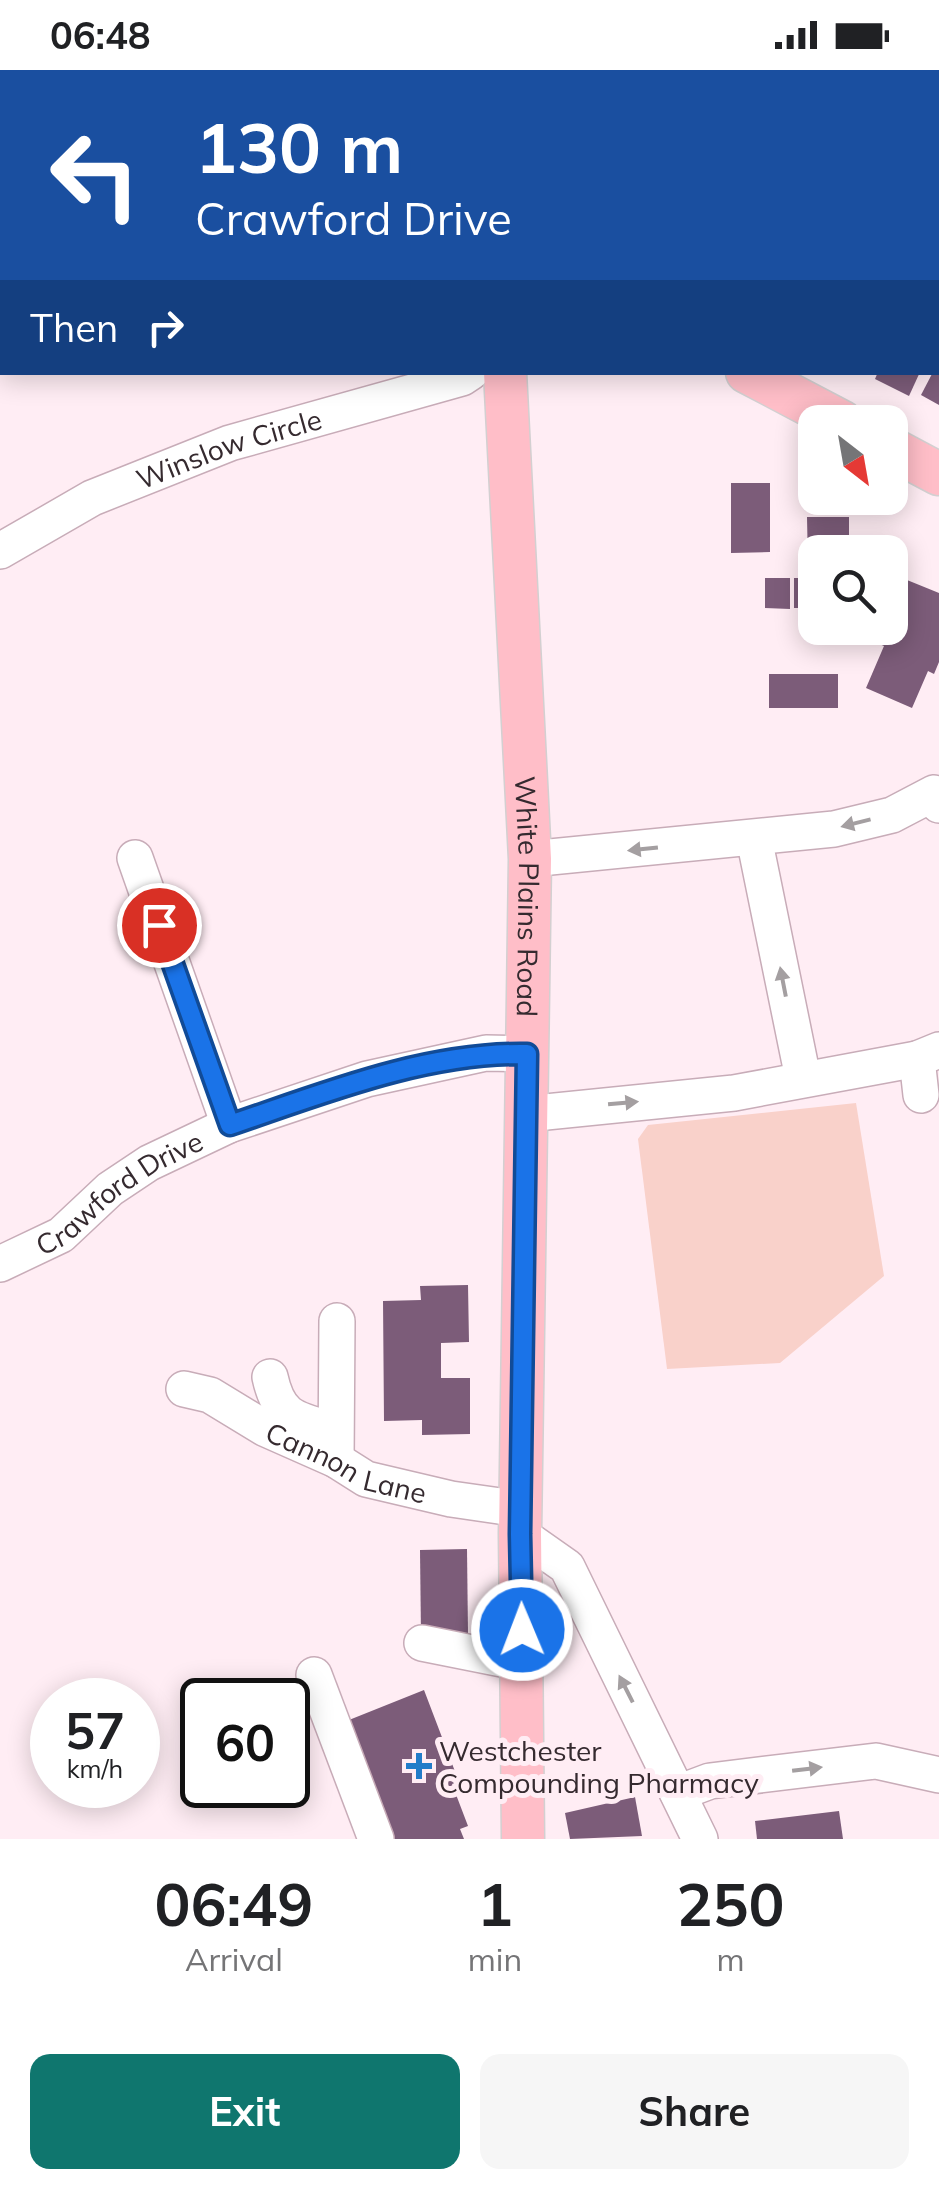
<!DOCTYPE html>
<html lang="en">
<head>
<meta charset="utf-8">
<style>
	body { margin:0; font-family:Mulish,sans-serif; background:#f6f6f6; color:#202124; height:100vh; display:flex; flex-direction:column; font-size:38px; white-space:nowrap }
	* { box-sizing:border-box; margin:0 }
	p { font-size:32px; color:#757577 }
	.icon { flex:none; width:55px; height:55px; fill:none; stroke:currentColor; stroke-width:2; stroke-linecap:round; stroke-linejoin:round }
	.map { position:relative; height:1769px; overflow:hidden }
	.details { display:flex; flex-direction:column; background:#fff; flex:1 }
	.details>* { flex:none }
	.banner { position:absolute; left:0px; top:0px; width:940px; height:305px; box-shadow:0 5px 25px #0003; background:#1a4fa0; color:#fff; overflow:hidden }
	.needle { width:65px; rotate:149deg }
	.fabs { position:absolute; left:798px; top:335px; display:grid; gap:20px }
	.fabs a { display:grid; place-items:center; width:110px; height:110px; border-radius:20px; background:#fff; box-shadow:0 5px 25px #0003; font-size:50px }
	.speed { position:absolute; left:30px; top:1608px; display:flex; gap:20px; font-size:50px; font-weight:700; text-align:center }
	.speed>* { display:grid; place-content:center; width:130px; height:130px; border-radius:50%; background:#fff; box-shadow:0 5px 25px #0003; line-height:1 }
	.speed small { font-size:25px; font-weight:400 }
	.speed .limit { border:5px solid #111; border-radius:15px; background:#fff; color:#111 }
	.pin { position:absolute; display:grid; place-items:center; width:85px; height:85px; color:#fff; margin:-42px; border:5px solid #fff; border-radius:50%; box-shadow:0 2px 10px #0007 }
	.me { position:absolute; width:110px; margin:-55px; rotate:359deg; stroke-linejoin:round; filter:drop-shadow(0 0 8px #0008) }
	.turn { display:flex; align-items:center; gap:35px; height:210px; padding:0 30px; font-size:45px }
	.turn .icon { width:130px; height:130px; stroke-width:2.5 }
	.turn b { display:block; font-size:70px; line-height:85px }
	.then { display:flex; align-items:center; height:95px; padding:0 30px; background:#0003; gap:20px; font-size:38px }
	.eta { display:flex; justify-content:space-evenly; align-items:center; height:170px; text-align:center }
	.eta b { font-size:60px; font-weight:700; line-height:70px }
	.primary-button { display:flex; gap:20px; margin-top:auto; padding:20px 30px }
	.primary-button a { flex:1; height:115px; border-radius:20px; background:#0f766e; color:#fff; font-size:40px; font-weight:700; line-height:115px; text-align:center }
	.primary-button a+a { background:#f6f6f6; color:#202124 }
	.status { display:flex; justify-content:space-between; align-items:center; height:70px; padding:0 50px; background:#fff; direction:ltr }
	.status svg { height:28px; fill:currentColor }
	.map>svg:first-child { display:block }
	.green { fill:#f9d1ca }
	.building { fill:#7c5c79 }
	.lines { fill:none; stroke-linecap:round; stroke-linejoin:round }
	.minor-casing { stroke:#c8acb8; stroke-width:38 }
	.major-casing { stroke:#d3d0d1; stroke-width:45 }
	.minor { stroke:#fff; stroke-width:35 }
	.major { stroke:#ffbec8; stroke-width:42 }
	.oneway { fill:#a49fa1 }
	.route-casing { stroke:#114b97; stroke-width:25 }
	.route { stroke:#1a73e8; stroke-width:18 }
	.poi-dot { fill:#227cc9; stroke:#ffedf4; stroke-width:4 }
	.labels { text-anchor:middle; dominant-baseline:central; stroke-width:10; stroke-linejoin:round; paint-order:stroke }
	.street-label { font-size:28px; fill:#352a2f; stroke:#ffedf4 }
	.poi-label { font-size:28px; fill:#352a2f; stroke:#ffedf4; text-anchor:start }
</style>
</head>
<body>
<div class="status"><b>06:48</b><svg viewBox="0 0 49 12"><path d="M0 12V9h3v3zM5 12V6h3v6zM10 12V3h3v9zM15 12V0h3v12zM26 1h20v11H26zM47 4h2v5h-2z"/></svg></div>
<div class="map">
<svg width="939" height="1769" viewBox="0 0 939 1769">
	<rect width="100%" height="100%" fill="#ffedf4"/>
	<polygon class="green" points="856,1033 884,1206 780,1293 667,1299 638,1069 648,1055"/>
	<g class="building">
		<polygon points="878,302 920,302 909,326 875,309"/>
		<polygon points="933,302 939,302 939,335 921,325"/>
		<polygon points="731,413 770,413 770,482 731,483"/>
		<polygon points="807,447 849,447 849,482 815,482 815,496 808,496"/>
		<polygon points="765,508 790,508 790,539 765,538"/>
		<rect x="794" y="508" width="21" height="30"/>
		<polygon points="907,510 939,523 939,592 934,604 928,601 912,638 866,618 884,576 877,573 883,558 890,558 890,542"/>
		<rect x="769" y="604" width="69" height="34"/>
		<polygon points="468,1215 469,1272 441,1273 441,1308 470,1308 470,1364 422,1365 422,1350 384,1351 383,1231 421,1230 420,1216"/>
		<polygon points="467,1479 468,1565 421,1566 420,1480"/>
		<polygon points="424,1620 459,1712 452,1714 468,1756 460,1759 464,1769 390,1769 344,1652"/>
		<polygon points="635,1727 642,1766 570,1769 565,1743"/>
		<polygon points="839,1741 843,1769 757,1769 755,1751"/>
	</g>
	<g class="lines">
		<defs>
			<g id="minor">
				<polyline points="233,2 238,0"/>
				<polyline points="938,61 939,60"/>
				<polyline points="0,123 2,121"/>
				<path id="s1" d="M0,481l92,-53 138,-55 232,-65 9,-6"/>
				<polyline points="754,768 803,1008"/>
				<polyline points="135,788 229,1055"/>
				<polyline points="530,789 834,759 892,745 934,723 939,735"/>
				<polyline points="917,989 921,1025"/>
				<polyline points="526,1044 734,1023 917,989 939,980"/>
				<path id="s2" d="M0,1194l61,-29 49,-46 39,-26 80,-38 138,-46 119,-26 41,1"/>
				<path d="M270,1307c8,37 22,42 56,51"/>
				<path id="s3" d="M184,1319l26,6 56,34 70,31 30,19 85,20 69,10"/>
				<polyline points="336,1390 337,1251"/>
				<polyline points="520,1464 567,1497 700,1769"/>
				<polyline points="422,1573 522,1593"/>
				<polyline points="314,1605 376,1769"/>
				<polyline points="678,1723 710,1711 876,1691 939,1705"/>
			</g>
			<g id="major">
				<polyline points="402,0 403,2"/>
				<path id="s4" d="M505,302l25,487 -10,675 3,305"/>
				<polyline points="747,302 842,352"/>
				<polyline points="890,378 939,404"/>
			</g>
		</defs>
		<use href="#minor" class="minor-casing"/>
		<use href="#major" class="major-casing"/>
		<use href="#minor" class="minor"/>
		<use href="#major" class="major"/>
	</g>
	<defs><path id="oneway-solid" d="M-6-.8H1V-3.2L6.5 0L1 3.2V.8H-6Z" transform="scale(2.5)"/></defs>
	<g class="oneway">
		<use href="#oneway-solid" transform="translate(856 753) rotate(166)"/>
		<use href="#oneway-solid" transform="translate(643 779) rotate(174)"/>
		<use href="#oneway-solid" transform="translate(783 912) rotate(-101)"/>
		<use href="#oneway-solid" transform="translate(623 1033) rotate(-5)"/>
		<use href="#oneway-solid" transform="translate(626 1619) rotate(-117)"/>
		<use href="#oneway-solid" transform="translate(807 1699) rotate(-7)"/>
	</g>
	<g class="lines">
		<defs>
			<path id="route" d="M159,855l71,200c94,-32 196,-73 297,-71l-7,480 2,96"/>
		</defs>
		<use href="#route" class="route-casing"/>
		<use href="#route" class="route"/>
	</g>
	<path class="poi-dot" d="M414 1681h10v10h10v10h-10v10h-10v-10h-10v-10h10z"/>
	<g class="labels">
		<g class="street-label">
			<text stroke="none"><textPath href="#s1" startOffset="252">Winslow Circle</textPath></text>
			<text stroke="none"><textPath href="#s4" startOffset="525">White Plains Road</textPath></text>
			<text stroke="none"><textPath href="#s2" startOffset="140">Crawford Drive</textPath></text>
			<text stroke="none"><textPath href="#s3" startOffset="180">Cannon Lane</textPath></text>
		</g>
		<g class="poi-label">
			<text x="439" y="1680">Westchester<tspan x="439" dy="32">Compounding Pharmacy</tspan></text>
		</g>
	</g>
</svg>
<div class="fabs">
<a><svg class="needle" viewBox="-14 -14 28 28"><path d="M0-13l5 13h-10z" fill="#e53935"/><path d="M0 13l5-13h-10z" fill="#757577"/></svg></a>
<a><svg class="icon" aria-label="search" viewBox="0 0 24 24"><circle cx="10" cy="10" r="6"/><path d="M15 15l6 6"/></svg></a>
</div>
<div class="speed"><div>57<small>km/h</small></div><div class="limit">60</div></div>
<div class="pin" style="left:159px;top:855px;background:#d93025"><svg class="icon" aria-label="arrive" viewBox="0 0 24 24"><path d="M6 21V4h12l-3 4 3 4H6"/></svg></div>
<svg class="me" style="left:522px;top:1560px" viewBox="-20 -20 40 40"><circle r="17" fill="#1a73e8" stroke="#fff" stroke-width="3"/><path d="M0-11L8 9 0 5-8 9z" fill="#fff"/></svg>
<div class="banner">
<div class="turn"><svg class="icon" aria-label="left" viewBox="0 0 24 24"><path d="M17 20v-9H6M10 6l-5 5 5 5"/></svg><div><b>130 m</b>Crawford Drive</div></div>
<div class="then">Then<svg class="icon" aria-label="right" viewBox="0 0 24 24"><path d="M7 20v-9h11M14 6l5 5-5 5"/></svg></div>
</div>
</div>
<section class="details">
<div class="eta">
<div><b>06:49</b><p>Arrival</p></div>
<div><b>1</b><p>min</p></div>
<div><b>250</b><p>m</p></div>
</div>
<div class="primary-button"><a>Exit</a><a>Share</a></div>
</section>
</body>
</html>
